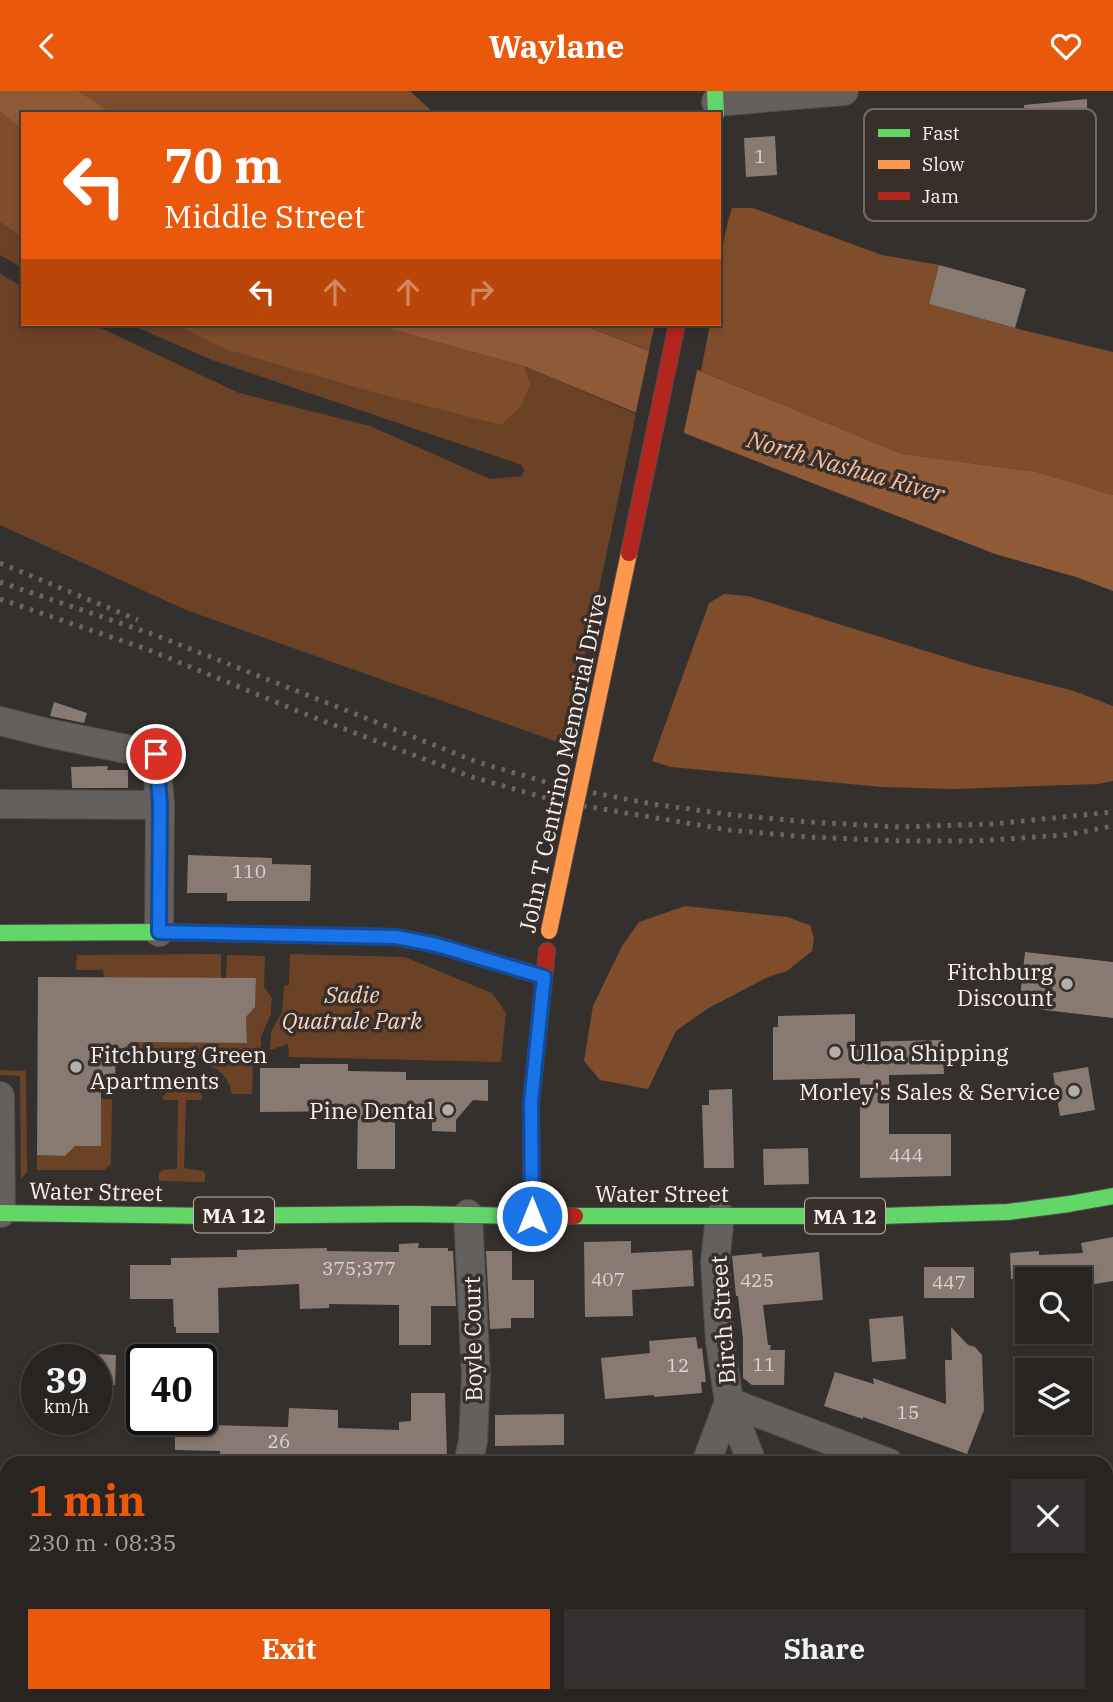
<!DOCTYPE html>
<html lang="en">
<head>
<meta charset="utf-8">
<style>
	body { margin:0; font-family:"IBM Plex Serif",serif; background:#33302f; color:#f1f3f6; height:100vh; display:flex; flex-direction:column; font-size:26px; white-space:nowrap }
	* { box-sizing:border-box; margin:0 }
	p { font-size:23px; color:#a4a4a5 }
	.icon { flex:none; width:38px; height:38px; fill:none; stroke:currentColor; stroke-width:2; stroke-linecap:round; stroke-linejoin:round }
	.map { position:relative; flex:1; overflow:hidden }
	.panel { position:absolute; left:0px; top:1365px; width:1113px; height:247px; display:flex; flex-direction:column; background:#272422; border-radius:21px 21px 0 0; box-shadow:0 4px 10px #0003,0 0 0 2px #434140 }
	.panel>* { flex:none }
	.banner { position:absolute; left:21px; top:21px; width:700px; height:214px; border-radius:0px; box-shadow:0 4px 10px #0003,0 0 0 2px #434140; background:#ea580c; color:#fff; overflow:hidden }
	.fabs { position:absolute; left:1015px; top:1176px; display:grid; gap:14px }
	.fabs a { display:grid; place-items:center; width:77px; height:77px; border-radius:0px; background:#272422; box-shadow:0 4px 10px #0003,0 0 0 2px #434140; font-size:35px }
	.speed { position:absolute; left:21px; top:1253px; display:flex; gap:14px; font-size:35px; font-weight:700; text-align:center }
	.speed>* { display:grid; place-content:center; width:91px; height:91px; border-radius:50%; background:#272422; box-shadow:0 4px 10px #0003,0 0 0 2px #434140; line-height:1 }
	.speed small { font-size:18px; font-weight:400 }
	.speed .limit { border:4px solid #111; border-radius:10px; background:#fff; color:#111 }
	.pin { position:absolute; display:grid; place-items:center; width:60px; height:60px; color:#fff; margin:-30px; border:4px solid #fff; border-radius:50%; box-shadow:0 2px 7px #0007 }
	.me { position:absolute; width:77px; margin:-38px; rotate:0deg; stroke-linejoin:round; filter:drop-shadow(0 0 5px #0008) }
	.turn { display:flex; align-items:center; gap:24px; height:147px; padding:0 28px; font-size:32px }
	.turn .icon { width:91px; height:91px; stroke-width:2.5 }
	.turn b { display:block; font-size:49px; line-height:60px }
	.lanes { display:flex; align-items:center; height:66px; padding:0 28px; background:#0003; justify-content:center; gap:35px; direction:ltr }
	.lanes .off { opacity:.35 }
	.round { display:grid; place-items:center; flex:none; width:74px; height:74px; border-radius:0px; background:#33302f }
	.headline { display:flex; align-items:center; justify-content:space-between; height:119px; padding:0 28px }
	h1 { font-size:42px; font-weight:700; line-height:52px; color:#ea580c }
	.cta { display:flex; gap:14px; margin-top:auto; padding:14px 28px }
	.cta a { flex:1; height:80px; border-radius:0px; background:#ea580c; color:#fff; font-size:28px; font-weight:700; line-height:80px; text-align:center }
	.cta a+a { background:#33302f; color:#f1f3f6 }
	header { display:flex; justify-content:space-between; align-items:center; height:91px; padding:0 28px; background:#ea580c; color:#fff; font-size:32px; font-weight:700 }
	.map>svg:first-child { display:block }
	.green { fill:#6c4227 }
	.forest { fill:#7f4d2b }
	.water { fill:#905a37 }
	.pier { fill:#34302e }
	.building { fill:#887a71 }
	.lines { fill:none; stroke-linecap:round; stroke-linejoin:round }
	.street-casing { stroke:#504c4a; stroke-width:30 }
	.fast-casing { stroke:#504c4a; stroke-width:18 }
	.jam-casing { stroke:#504c4a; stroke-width:18 }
	.street { stroke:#64605e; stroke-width:28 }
	.fast { stroke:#63d668; stroke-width:16 }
	.jam { stroke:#b3261e; stroke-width:16 }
	.rail { stroke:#696664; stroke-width:5; stroke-dasharray:3.5 7; stroke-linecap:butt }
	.slow-bridge-casing { stroke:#504c4a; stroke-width:18; stroke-linecap:butt }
	.jam-bridge-casing { stroke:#504c4a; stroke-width:18; stroke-linecap:butt }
	.slow-bridge { stroke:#ff974d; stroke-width:16 }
	.jam-bridge { stroke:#b3261e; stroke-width:16 }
	.route-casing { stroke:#114b97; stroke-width:18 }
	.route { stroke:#1a73e8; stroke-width:12 }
	.poi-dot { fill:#b3aeab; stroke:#382f2a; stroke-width:2.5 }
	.labels { text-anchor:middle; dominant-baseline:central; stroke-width:7; stroke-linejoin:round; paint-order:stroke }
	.number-label { font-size:19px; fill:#dcd4d0 }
	.shield { fill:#382f2a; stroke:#beb8b4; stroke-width:2 }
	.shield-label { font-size:21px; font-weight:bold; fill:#f8f2ef }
	.street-label { font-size:23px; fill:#f8f2ef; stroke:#382f2a }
	.poi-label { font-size:23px; fill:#f8f2ef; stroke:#382f2a; text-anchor:end }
	.park-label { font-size:23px; font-style:italic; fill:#f9d5c0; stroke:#382f2a }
	.water-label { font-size:24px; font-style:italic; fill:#f4bfa0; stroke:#382f2a }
	.key { fill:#382f2a; stroke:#726a65; stroke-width:2 }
	.key-label { font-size:19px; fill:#f8f2ef }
</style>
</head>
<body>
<header><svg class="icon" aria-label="back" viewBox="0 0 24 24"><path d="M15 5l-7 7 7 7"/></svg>Waylane<svg class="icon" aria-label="heart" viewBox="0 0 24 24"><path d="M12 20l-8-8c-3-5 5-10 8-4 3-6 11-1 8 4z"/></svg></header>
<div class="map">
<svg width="1113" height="1611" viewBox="0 0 1113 1611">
	<rect width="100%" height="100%" fill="#34302e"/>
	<g class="green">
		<polygon points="0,131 23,147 23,177 0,164"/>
		<polygon points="0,183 23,196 23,233 92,233 239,302 370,335 490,388 521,385 524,380 522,374 212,269 129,233 177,233 531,293 524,275 636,323 566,654 186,519 0,434"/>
		<polygon points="221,863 221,887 104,887 103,879 76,879 77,864"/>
		<polygon points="290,863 405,866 492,902 506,922 501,971 289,966 288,953 270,959 271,941 282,921 284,895 289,894"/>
		<polygon points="227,864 265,865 264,896 272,907 271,914 271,923 261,946 261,964 134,965 125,956 131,951 247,952 246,926 255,916 256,887 226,887"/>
		<path d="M211,971h42l-1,32h-20c-3,-13 -9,-23 -22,-28z"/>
		<polygon points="0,979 26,980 27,1081 21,1088 20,985 0,984"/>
		<path d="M195,999c4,1 8,4 7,9l-2,1h-14l-2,68 19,3 2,3v8l-46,-1v-7l3,-4 15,-1 1,-69h-13l-3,-2c6,-11 22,-8 33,-8z"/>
		<polygon points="101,1008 112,1008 111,1073 105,1079 37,1079 37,1064 65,1065 75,1055 101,1055"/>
	</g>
	<g class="forest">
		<polygon points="78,0 410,0 435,23 114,23"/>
		<polygon points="0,20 23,40 23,147 0,131"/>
		<path d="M732,117h21l129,47 57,10 -10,39 85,24 99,24v143l-76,-23 -135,-18 -201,-83 9,-47h9c0,-39 0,-79 13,-116z"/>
		<polygon points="176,233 378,233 390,238 524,275 531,293 520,316 501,334 373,301 225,258"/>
		<polygon points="580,233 655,233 649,259"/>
		<polygon points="724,503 748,505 974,575 1074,600 1113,615 1113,690 1098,693 953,698 882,696 671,676 652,670 709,512"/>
		<polygon points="685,815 787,826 810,834 814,847 812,860 787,880 768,886 707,918 676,940 648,998 600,989 584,970 593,915 622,855 639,831"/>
	</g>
	<g class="water">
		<polygon points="0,0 78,0 114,23 23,23 23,40 0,20"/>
		<polygon points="378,233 580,233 681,272 902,363 1037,381 1113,404 1113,500 1076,486 995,463 689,344 524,275 390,238"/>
	</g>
	<polygon class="pier" points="650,256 698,275 683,345 635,325"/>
	<g class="building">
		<polygon points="1087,8 1087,33 1055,37 1059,77 1029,79 1024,14"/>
		<polygon points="775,45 777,84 746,86 744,47"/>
		<polygon points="939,174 1026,198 1015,237 929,213"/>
		<polygon points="54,611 87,622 84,632 50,625"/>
		<polygon points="108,675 107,679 128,679 128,697 72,697 71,676"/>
		<polygon points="188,764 272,767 272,773 311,774 310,810 227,810 227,802 187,802"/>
		<polygon points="1025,861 1113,871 1113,927 1019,916"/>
		<polygon points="38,886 256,887 255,916 246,926 247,952 131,951 116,965 115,987 101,999 101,1055 75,1055 65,1065 37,1064"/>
		<polygon points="855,923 855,951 943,949 944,983 889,984 889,1043 951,1043 951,1085 860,1087 860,987 773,989 773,936 778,936 778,925"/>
		<polygon points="300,973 348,973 348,980 406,981 406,989 488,989 488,1010 473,1009 456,1029 456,1041 432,1040 432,1019 395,1019 395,1078 357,1078 358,1020 260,1021 260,977 300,977"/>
		<polygon points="1088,976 1095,1019 1060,1025 1053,982"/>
		<polygon points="732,998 734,1077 704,1077 702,1014 709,1014 709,999"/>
		<polygon points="808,1057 809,1093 764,1094 763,1058"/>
		<polygon points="1113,1146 1113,1190 1089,1194 1087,1188 1011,1188 1010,1162 1039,1160 1039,1164 1083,1162 1081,1152"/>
		<polygon points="631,1150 631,1162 692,1159 694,1195 632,1199 633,1225 585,1226 584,1151"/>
		<polygon points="419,1152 418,1157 448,1157 448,1160 453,1160 456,1215 431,1215 431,1254 399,1254 399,1214 329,1213 329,1217 300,1218 299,1193 218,1197 219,1242 176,1242 176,1236 174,1236 173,1208 130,1208 130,1174 171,1174 171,1167 237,1166 237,1159 327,1157 327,1160 399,1161 399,1153"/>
		<polygon points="486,1160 512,1160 512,1189 534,1189 534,1227 511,1227 511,1237 490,1238"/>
		<polygon points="819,1161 823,1209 763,1214 768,1254 771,1254 770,1259 785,1259 784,1294 752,1294 743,1287 743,1248 738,1205 736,1205 732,1165 762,1162 762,1166"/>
		<rect x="924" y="1176" width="50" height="31"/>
		<polygon points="903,1225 906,1268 872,1271 869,1228"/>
		<polygon points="951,1236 968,1254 975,1256 982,1264 984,1319 967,1363 863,1326 863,1328 824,1315 835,1281 874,1293 873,1287 946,1313 945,1269 952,1269"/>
		<polygon points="696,1246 698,1258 702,1257 706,1291 701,1291 702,1302 654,1306 654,1304 605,1308 601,1267 650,1262 649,1250"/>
		<polygon points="96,1263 116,1264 115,1294 96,1293"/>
		<polygon points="411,1302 445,1302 447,1366 414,1367 337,1363 337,1372 220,1372 220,1360 175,1359 175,1328 204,1328 208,1329 208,1334 288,1336 289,1317 338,1319 338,1337 399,1339 399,1331 411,1330"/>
		<polygon points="564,1323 564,1354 495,1355 495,1324"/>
	</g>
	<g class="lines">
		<defs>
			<g id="street">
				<polyline points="716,11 844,0"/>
				<polyline points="0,630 48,642 156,664 160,714 159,841"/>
				<polyline points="0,713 160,714"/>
				<polyline points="0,1005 1,1122"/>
				<polyline points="729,1311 889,1372"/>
				<polyline points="729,1311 752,1372"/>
				<polyline points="468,1372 473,1350 476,1284 468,1123"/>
				<polyline points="706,1372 729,1311 720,1251 715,1171 720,1125"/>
				<polyline points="0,1391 7,1391"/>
				<polyline points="1106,1433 1113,1434"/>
				<polyline points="931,1605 940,1611"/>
				<polyline points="236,1611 236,1605"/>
				<polyline points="583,1611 583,1605"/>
			</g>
			<g id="fast">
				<polyline points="715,0 716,23"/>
				<polyline points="0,842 159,841 396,846 437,854 544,886"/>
				<polyline points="0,1122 213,1125 412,1123 532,1125"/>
				<polyline points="575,1125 880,1125 1008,1121 1069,1113 1113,1105"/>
			</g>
			<polyline id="jam" points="547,860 531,1011 532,1125 575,1125"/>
		</defs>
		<use href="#street" class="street-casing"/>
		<use href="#fast" class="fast-casing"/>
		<use href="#jam" class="jam-casing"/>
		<use href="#street" class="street"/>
		<use href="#fast" class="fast"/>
		<use href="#jam" class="jam"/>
		<g class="rail">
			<polyline points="0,472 138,529"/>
			<polyline points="0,491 155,544 477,671 563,696 652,713 733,724 809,731 899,736 992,733 1113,721"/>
			<polyline points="0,508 149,559 310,625 472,686 560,711 729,739 807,746 901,750 976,750 1066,744 1113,735"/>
		</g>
		<defs>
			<polyline id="slow-bridge" points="549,840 629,462"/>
			<polyline id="jam-bridge" points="629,462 677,233"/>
		</defs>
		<use href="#slow-bridge" class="slow-bridge-casing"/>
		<use href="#jam-bridge" class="jam-bridge-casing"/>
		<use href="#slow-bridge" class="slow-bridge"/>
		<use href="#jam-bridge" class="jam-bridge"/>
	</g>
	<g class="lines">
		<defs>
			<polyline id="route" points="156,663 160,713 159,841 396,846 437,854 544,886 531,1011 532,1125"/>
		</defs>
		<use href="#route" class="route-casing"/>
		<use href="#route" class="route"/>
	</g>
	<g class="poi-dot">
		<circle cx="1067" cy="893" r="7"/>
		<circle cx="835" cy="961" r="7"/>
		<circle cx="76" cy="976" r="7"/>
		<circle cx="1074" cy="1000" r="7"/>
		<circle cx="448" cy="1019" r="7"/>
	</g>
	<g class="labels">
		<g class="number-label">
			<text x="760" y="65">1</text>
			<text x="249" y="780">110</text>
			<text x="906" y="1064">444</text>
			<text x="359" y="1177">375;377</text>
			<text x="608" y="1188">407</text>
			<text x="757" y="1189">425</text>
			<text x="949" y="1191">447</text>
			<text x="764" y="1273">11</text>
			<text x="678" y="1274">12</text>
			<text x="908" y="1321">15</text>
			<text x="279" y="1350">26</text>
		</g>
		<g class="shield">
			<rect x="194" y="1106.5" width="80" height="35" rx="5"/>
			<rect x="805" y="1107.5" width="80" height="35" rx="5"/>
		</g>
		<g class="shield-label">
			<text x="234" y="1124">MA 12</text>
			<text x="845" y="1125">MA 12</text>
		</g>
		<g class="street-label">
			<text transform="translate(562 672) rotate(-78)">John T Centrino Memorial Drive</text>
			<text transform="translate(96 1100) rotate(1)">Water Street</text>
			<text x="662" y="1102">Water Street</text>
			<text transform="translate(722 1229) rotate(-94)">Birch Street</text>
			<text transform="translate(472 1248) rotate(-91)">Boyle Court</text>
		</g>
		<g class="poi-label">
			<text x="1053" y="880">Fitchburg<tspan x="1053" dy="26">Discount</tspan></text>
			<text x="849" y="961" text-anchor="start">Ulloa Shipping</text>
			<text x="90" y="963" text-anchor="start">Fitchburg Green<tspan x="90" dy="26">Apartments</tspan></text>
			<text x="1060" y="1000">Morley's Sales &amp; Service</text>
			<text x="434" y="1019">Pine Dental</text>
		</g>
		<g class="park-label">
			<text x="352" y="903">Sadie<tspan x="352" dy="26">Quatrale Park</tspan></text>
		</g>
		<g class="water-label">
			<text transform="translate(846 375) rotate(16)">North Nashua River</text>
		</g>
	</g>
	<rect x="864" y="18" width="232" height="112" rx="10" class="key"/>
	<rect x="878" y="38" width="32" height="8" fill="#63d668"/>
	<rect x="878" y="69" width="32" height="9" fill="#ff974d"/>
	<rect x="878" y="101" width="32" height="8" fill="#b3261e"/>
	<g class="key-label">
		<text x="922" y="49">Fast</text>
		<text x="922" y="80">Slow</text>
		<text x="922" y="112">Jam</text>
	</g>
</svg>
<div class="fabs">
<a><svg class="icon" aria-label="search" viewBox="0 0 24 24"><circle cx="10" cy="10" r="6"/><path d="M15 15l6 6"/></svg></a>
<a><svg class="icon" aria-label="layers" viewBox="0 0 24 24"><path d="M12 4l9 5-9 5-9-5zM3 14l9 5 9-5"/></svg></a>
</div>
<div class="speed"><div>39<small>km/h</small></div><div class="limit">40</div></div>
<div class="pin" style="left:156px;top:663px;background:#d93025"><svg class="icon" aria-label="arrive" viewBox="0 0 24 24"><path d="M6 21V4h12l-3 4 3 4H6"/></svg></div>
<svg class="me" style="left:532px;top:1125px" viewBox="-20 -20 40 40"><circle r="17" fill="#1a73e8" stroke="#fff" stroke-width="3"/><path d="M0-11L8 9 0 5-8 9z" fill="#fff"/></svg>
<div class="banner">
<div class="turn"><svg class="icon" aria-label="left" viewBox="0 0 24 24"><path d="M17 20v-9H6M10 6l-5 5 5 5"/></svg><div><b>70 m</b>Middle Street</div></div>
<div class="lanes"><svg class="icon" aria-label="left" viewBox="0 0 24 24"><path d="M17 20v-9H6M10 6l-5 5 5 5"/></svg><svg class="icon off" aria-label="ahead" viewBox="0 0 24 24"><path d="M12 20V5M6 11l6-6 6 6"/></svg><svg class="icon off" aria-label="ahead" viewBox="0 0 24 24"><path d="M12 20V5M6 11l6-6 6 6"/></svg><svg class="icon off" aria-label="right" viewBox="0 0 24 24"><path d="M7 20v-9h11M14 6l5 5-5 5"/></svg></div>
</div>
<section class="panel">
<div class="headline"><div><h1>1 min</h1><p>230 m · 08:35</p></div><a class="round"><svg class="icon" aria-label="close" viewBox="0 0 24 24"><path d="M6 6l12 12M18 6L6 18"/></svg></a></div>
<div class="cta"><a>Exit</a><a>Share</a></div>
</section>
</div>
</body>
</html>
